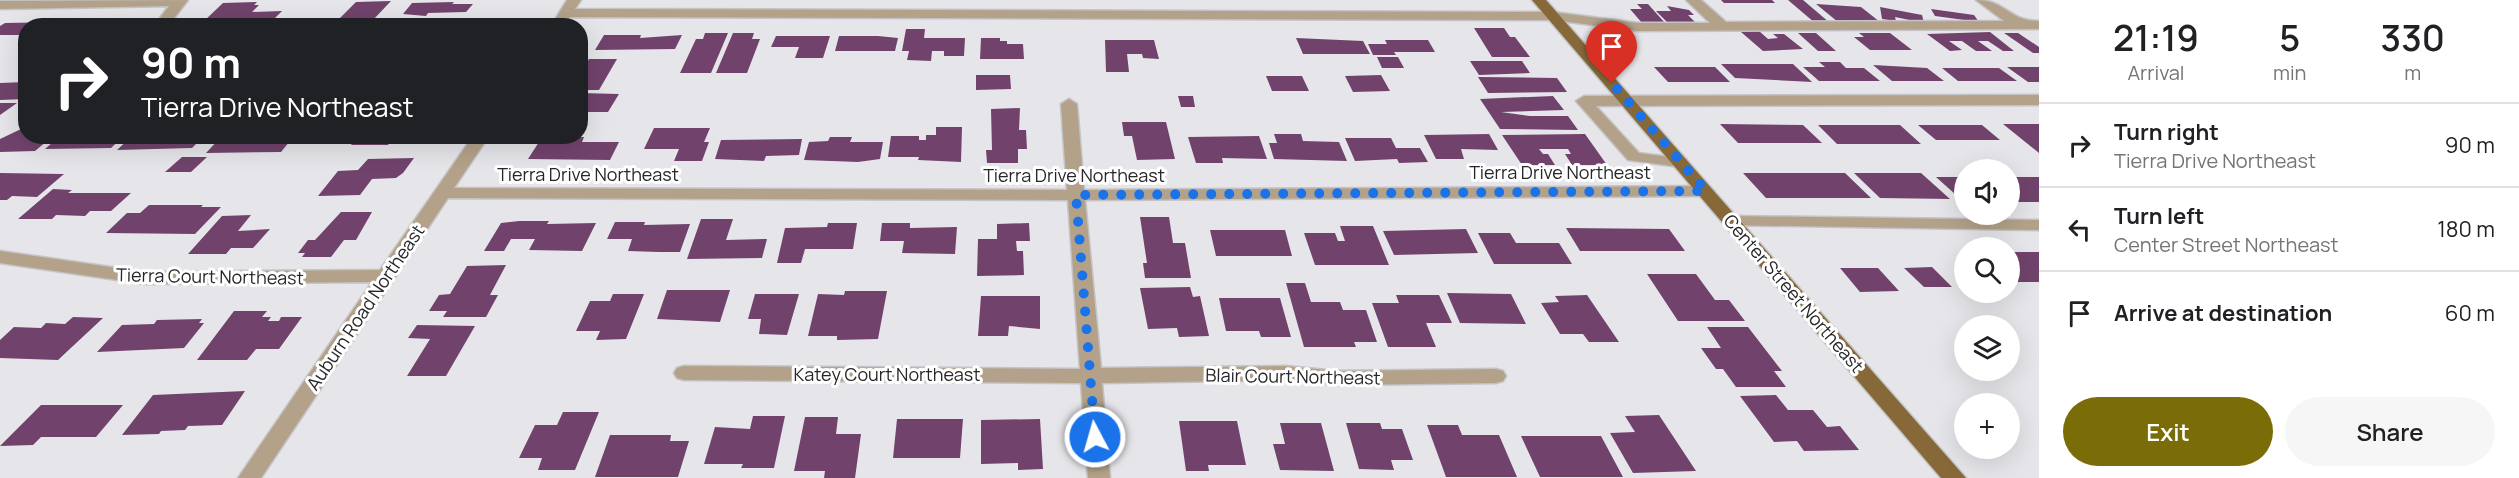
<!DOCTYPE html>
<html lang="en">
<head>
<meta charset="utf-8">
<style>
	body { margin:0; font-family:Manrope,sans-serif; background:#f6f6f6; color:#202124; height:100vh; display:flex; flex-direction:column; font-size:22px; white-space:nowrap }
	* { box-sizing:border-box; margin:0 }
	p { font-size:20px; color:#757577 }
	.icon { flex:none; width:33px; height:33px; fill:none; stroke:currentColor; stroke-width:2; stroke-linecap:round; stroke-linejoin:round }
	.map { position:relative; flex:1; overflow:hidden }
	.drawer { display:flex; flex-direction:column; background:#fff; width:480px }
	.drawer>* { flex:none }
	.top-card { position:absolute; left:18px; top:18px; width:570px; height:126px; border-radius:24px; box-shadow:0 6px 24px #0002; background:#202124; color:#fff; overflow:hidden }
	.fabs { position:absolute; left:1954px; top:159px; display:grid; gap:12px }
	.fabs a { display:grid; place-items:center; width:66px; height:66px; border-radius:50%; background:#fff; box-shadow:0 6px 24px #0002; font-size:30px }
	.pin { position:absolute; display:grid; place-items:center; width:51px; height:51px; color:#fff; margin:-62px -26px; border-radius:50% 50% 50% 0; rotate:-45deg; box-shadow:0 0 6px #0007 }
	.pin .icon { rotate:45deg }
	.me { position:absolute; width:66px; margin:-33px; rotate:354deg; stroke-linejoin:round; filter:drop-shadow(0 0 4px #0008) }
	.turn { display:flex; align-items:center; gap:21px; height:126px; padding:0 24px; font-size:27px }
	.turn .icon { width:78px; height:78px; stroke-width:2.5 }
	.turn b { display:block; font-size:42px; line-height:51px }
	.eta { display:flex; justify-content:space-evenly; align-items:center; height:102px; text-align:center }
	.eta b { font-size:36px; font-weight:600; line-height:42px }
	.action { display:flex; gap:12px; margin-top:auto; padding:12px 24px }
	.action a { flex:1; height:69px; border-radius:36px; background:#7a6d07; color:#fff; font-size:24px; font-weight:600; line-height:69px; text-align:center }
	.action a+a { background:#f6f6f6; color:#202124 }
	ul { padding:0; list-style:none }
	li { display:flex; align-items:center; gap:18px; height:84px; padding:0 24px; border-top:2px solid #e0e0e0 }
	li div { flex:1 }
	li b { display:block; font-size:22px }
	li em { font-style:normal }
	main { display:flex; flex:1; min-height:0 }
	.map>svg:first-child { display:block }
	.building { fill:#71436c }
	.lines { fill:none; stroke-linecap:round; stroke-linejoin:round }
	.minor-casing { stroke:#c4c4c7; stroke-width:3 }
	.major-casing { stroke:#c4c4c7; stroke-width:3 }
	.minor { fill:#b3a289; fill-rule:evenodd }
	.major { fill:#866839; fill-rule:evenodd }
	.route { stroke:#1a73e8; stroke-width:10; stroke-dasharray:0 18 }
	.labels { text-anchor:middle; dominant-baseline:central; stroke-width:6; stroke-linejoin:round; paint-order:stroke }
	.street-label { font-size:18px; fill:#272729; stroke:#fff }
</style>
</head>
<body>
<main>
<div class="map">
<svg width="2039" height="478" viewBox="0 0 2039 478">
	<rect width="100%" height="100%" fill="#e6e6ea"/>
	<g class="building">
		<polygon points="1721,0 1772,0 1775,3 1724,3"/>
		<polygon points="1788,0 1803,0 1830,23 1815,23"/>
		<polygon points="391,1 373,20 337,21 356,2"/>
		<polygon points="257,2 254,5 259,5 252,12 282,11 272,21 203,22 223,3"/>
		<polygon points="454,2 452,4 473,4 466,12 428,13 426,16 403,14 412,3"/>
		<polygon points="1637,4 1648,4 1665,23 1642,23 1630,9 1642,9"/>
		<polygon points="1816,4 1861,7 1880,22 1838,22"/>
		<polygon points="1667,6 1689,10 1694,15 1688,15 1695,22 1667,22 1656,11 1671,11"/>
		<polygon points="1880,7 1922,15 1924,23 1895,17 1896,21 1882,19"/>
		<polygon points="1931,9 1974,15 1979,22 1935,16"/>
		<polygon points="63,22 58,26 26,26 26,35 0,35 0,26 5,23"/>
		<polygon points="1474,28 1504,28 1510,37 1515,37 1530,57 1492,57"/>
		<polygon points="906,29 925,29 924,38 965,38 964,56 944,56 944,51 932,51 931,61 907,60 909,51 902,51"/>
		<polygon points="1759,31 1768,39 1778,38 1773,34 1784,34 1803,49 1763,51 1741,32"/>
		<polygon points="1990,32 2014,51 2003,51 1988,41 1978,41 1992,51 1976,51 1962,41 1949,41 1962,50 1950,51 1927,34"/>
		<polygon points="705,33 728,33 711,73 680,73 696,39 703,39"/>
		<polygon points="733,33 754,33 752,39 760,39 747,73 716,73"/>
		<polygon points="1798,33 1816,33 1836,51 1818,51"/>
		<polygon points="1859,33 1890,33 1912,50 1870,50 1854,37 1864,37"/>
		<polygon points="2004,33 2018,33 2039,47 2039,53 2033,53"/>
		<polygon points="604,35 641,35 640,38 682,35 675,49 595,50"/>
		<polygon points="776,36 830,36 823,58 795,58 799,47 771,47"/>
		<polygon points="839,36 878,36 898,38 895,51 835,51"/>
		<polygon points="981,38 1000,38 1000,41 1007,41 1007,44 1023,44 1024,59 980,59"/>
		<polygon points="1296,38 1363,41 1370,54 1303,54"/>
		<polygon points="1105,40 1154,40 1159,59 1143,58 1142,54 1127,54 1129,72 1106,72"/>
		<polygon points="1385,40 1428,40 1435,52 1394,52 1396,55 1373,55 1368,44 1387,44"/>
		<polygon points="1377,57 1398,57 1404,68 1382,68"/>
		<polygon points="589,59 617,59 599,90 580,90 580,73"/>
		<polygon points="1470,61 1522,61 1530,73 1479,75"/>
		<polygon points="1819,62 1840,62 1846,68 1864,68 1880,81 1819,81 1803,67 1825,67"/>
		<polygon points="1721,64 1793,64 1812,82 1735,78"/>
		<polygon points="1873,65 1927,68 1944,81 1892,81"/>
		<polygon points="1654,67 1715,67 1730,82 1668,82"/>
		<polygon points="2007,67 2039,67 2039,82 2028,82"/>
		<polygon points="1942,68 1999,68 2017,81 1958,81"/>
		<polygon points="976,75 1010,75 1011,89 976,90"/>
		<polygon points="1381,75 1390,91 1353,92 1345,76"/>
		<polygon points="1266,76 1302,76 1309,91 1272,91"/>
		<polygon points="1478,77 1557,78 1567,92 1488,93"/>
		<polygon points="26,82 21,86 26,86 26,99 0,100 0,83"/>
		<polygon points="580,93 619,94 608,112 588,112 580,125"/>
		<polygon points="1178,96 1193,96 1195,107 1181,107"/>
		<polygon points="1553,96 1564,110 1501,112 1530,116 1568,116 1578,130 1500,129 1480,99"/>
		<polygon points="0,103 17,103 0,115"/>
		<polygon points="1020,108 1019,130 1026,130 1027,149 1018,149 1018,163 987,163 986,150 992,150 991,109"/>
		<polygon points="1122,122 1166,122 1175,159 1137,160 1132,136 1124,136"/>
		<polygon points="1720,124 1803,125 1822,143 1738,143"/>
		<polygon points="2003,124 2039,124 2039,153"/>
		<polygon points="1818,125 1900,125 1921,144 1837,144"/>
		<polygon points="1918,125 1982,125 2000,140 1936,140"/>
		<polygon points="936,127 962,127 961,162 918,160 919,157 888,157 891,136 919,136 919,140 926,140 926,135 936,135"/>
		<polygon points="654,128 710,128 704,142 709,142 702,161 674,161 679,149 644,149"/>
		<polygon points="19,130 26,130 26,136 53,136 35,151 0,152 0,139"/>
		<polygon points="1274,134 1301,134 1303,141 1339,142 1347,161 1274,159 1269,143 1277,143"/>
		<polygon points="1489,134 1498,150 1461,149 1464,159 1436,159 1424,135"/>
		<polygon points="1585,134 1607,165 1572,165 1565,154 1571,154 1568,149 1539,149 1543,154 1548,154 1555,165 1522,165 1502,135"/>
		<polygon points="60,136 124,136 111,148 45,149"/>
		<polygon points="132,136 169,136 167,139 202,138 192,148 117,150"/>
		<polygon points="294,136 281,152 206,153 220,138"/>
		<polygon points="358,136 394,136 388,145 351,145"/>
		<polygon points="1259,136 1267,159 1222,158 1223,163 1196,163 1188,137"/>
		<polygon points="564,137 584,137 582,142 619,142 610,160 528,159 539,142 561,142"/>
		<polygon points="830,137 852,137 850,142 883,142 880,159 858,162 804,160 809,142 828,141"/>
		<polygon points="1345,138 1391,138 1396,148 1420,148 1428,162 1399,163 1397,159 1355,161"/>
		<polygon points="802,139 799,155 766,156 764,161 715,159 721,140"/>
		<polygon points="182,157 207,157 191,172 165,172"/>
		<polygon points="414,158 403,173 396,178 372,179 360,195 318,196 338,171 358,170 368,159"/>
		<polygon points="0,173 64,174 37,197 12,196 7,200 0,200"/>
		<polygon points="1743,173 1845,173 1871,198 1766,198"/>
		<polygon points="1854,173 1921,173 1950,199 1880,198"/>
		<polygon points="1936,177 1965,177 1965,203"/>
		<rect x="2010" y="177" width="29" height="25"/>
		<polygon points="53,189 72,190 68,193 131,193 111,211 90,211 85,216 56,215 52,219 18,219"/>
		<polygon points="149,205 203,205 201,207 221,207 195,234 106,233 127,213 140,213"/>
		<polygon points="341,212 372,212 356,240 344,240 331,257 302,257 305,253 298,253 308,240 315,240"/>
		<polygon points="251,215 238,231 270,229 253,248 231,248 226,254 188,254 222,216"/>
		<polygon points="1140,217 1169,217 1173,243 1185,243 1191,278 1145,278 1143,263 1147,263"/>
		<polygon points="701,219 733,219 726,240 767,239 762,258 687,259"/>
		<polygon points="519,221 549,221 547,224 596,223 582,251 529,250 535,239 511,239 504,251 484,251 501,223"/>
		<polygon points="615,222 645,222 644,225 690,224 680,252 659,252 628,251 632,239 607,239"/>
		<polygon points="828,223 857,223 853,249 805,249 801,263 777,263 785,228 827,227"/>
		<polygon points="882,223 910,223 910,228 957,227 955,254 902,253 904,241 880,241"/>
		<polygon points="1029,223 1030,241 1016,241 1017,251 1023,251 1024,275 977,276 978,239 997,239 997,224"/>
		<polygon points="1340,226 1373,226 1389,265 1315,265 1304,233 1335,233 1338,241 1345,241"/>
		<polygon points="1566,228 1669,229 1685,251 1580,251"/>
		<polygon points="1466,229 1478,253 1394,255 1383,231"/>
		<polygon points="1210,230 1285,230 1292,256 1216,256"/>
		<polygon points="1478,233 1510,233 1516,243 1559,243 1572,264 1494,264"/>
		<rect x="2010" y="252" width="29" height="30"/>
		<polygon points="506,265 490,295 498,295 486,317 443,317 447,311 429,311 439,295 450,294 467,266"/>
		<polygon points="1932,267 1952,287 1924,287 1904,268"/>
		<polygon points="1840,268 1878,268 1899,291 1860,292"/>
		<polygon points="1647,274 1696,274 1715,300 1729,300 1745,321 1678,321"/>
		<polygon points="1286,283 1305,283 1311,302 1340,302 1343,310 1366,310 1377,342 1354,342 1356,347 1304,347"/>
		<polygon points="1190,287 1193,297 1200,296 1209,336 1179,337 1177,328 1148,329 1140,288"/>
		<polygon points="667,290 730,290 720,322 657,319"/>
		<polygon points="845,291 887,291 878,339 837,340 837,336 808,336 818,294 844,295"/>
		<polygon points="1447,293 1511,294 1526,324 1460,323"/>
		<polygon points="613,294 644,294 626,339 596,340 600,331 576,331 590,301 610,301"/>
		<polygon points="755,294 799,294 787,335 759,334 761,319 748,319"/>
		<polygon points="1396,295 1439,295 1452,323 1426,323 1436,347 1388,347 1372,303 1399,303"/>
		<polygon points="1587,295 1619,342 1589,342 1583,334 1560,334 1541,303 1559,302 1555,296"/>
		<polygon points="981,296 1040,296 1040,329 1009,326 1008,336 978,336"/>
		<polygon points="1219,298 1280,298 1291,337 1261,337 1259,331 1226,331"/>
		<polygon points="234,311 267,311 262,317 271,317 268,321 279,321 281,317 302,317 279,349 256,349 247,360 197,360"/>
		<polygon points="73,317 103,318 58,360 0,358 0,340 14,327 41,328 46,323 65,324"/>
		<polygon points="202,319 199,323 204,323 184,348 97,352 122,325 154,324 157,320"/>
		<polygon points="417,325 475,326 446,376 407,376 430,339 408,338"/>
		<polygon points="1707,327 1748,327 1782,371 1774,371 1786,387 1736,387 1723,369 1716,369 1701,348 1721,348"/>
		<polygon points="245,391 222,425 188,426 185,430 161,431 159,434 122,435 153,395"/>
		<polygon points="1776,395 1788,410 1813,410 1827,427 1840,426 1859,450 1804,451 1797,441 1774,442 1740,396"/>
		<polygon points="41,405 123,405 96,437 41,437 33,445 0,446"/>
		<polygon points="563,412 599,412 575,470 538,470 542,458 519,458 535,425 557,425"/>
		<polygon points="1659,415 1696,471 1633,473 1610,433 1635,432 1625,416"/>
		<polygon points="753,416 785,416 774,468 741,468 743,464 704,464 715,427 750,429"/>
		<polygon points="805,417 838,417 836,434 861,434 855,478 824,478 825,471 794,471"/>
		<polygon points="897,419 963,419 960,458 893,458"/>
		<polygon points="1040,419 1043,469 1018,470 1018,463 981,464 981,420"/>
		<polygon points="1179,421 1237,421 1246,465 1208,465 1209,471 1186,471"/>
		<polygon points="1280,423 1321,423 1334,471 1280,470 1273,444 1285,444"/>
		<polygon points="1346,423 1380,423 1382,429 1402,429 1413,460 1391,460 1394,470 1359,469"/>
		<polygon points="1427,425 1458,425 1462,435 1499,435 1517,477 1446,477"/>
		<polygon points="610,435 671,435 670,441 689,441 678,477 595,477"/>
		<polygon points="1521,436 1601,436 1623,477 1540,477"/>
	</g>
	<g class="lines">
		<defs>
			<g id="minor">
				<polygon points="188,0 168,26 154,26 169,6 0,9 0,1"/>
				<path d="M567,0h14l-6,9 978,3 85,11h72l-24,-23h15l25,22 278,-1 -28,-21c30,0 32,21 63,21v8l-401,2 -85,-11 -983,-3 -6,9h-13z"/>
				<polygon points="2039,95 2039,105 1596,106 1639,153 1686,159 1688,162 1680,167 1628,160 1576,101 1584,96"/>
				<polygon points="1069,99 1077,104 1084,190 1705,186 1714,191 1705,196 1085,200 1101,368 1285,366 1337,371 1496,369 1503,371 1506,376 1503,381 1496,383 1337,385 1285,380 1102,383 1110,478 1088,478 1081,383 684,380 677,378 674,373 677,368 684,366 1080,369 1068,200 448,198 261,478 238,478 372,282 145,284 0,263 0,251 145,272 380,270 473,136 489,136 454,188 1067,190 1061,104"/>
				<polygon points="1731,216 2039,220 2039,230 1725,225 1722,221"/>
			</g>
			<polygon id="major" points="1532,0 1546,0 1966,478 1941,478"/>
		</defs>
		<use href="#minor" class="minor-casing"/>
		<use href="#major" class="major-casing"/>
		<use href="#minor" class="minor"/>
		<use href="#major" class="major"/>
	</g>
	<g class="lines">
		<polyline class="route" points="1095,437 1076,195 1706,191 1612,83"/>
	</g>
	<g class="labels">
		<g class="street-label">
			<text x="1560" y="172">Tierra Drive Northeast</text>
			<text x="588" y="174">Tierra Drive Northeast</text>
			<text x="1074" y="175">Tierra Drive Northeast</text>
			<text transform="translate(210 276) rotate(1)">Tierra Court Northeast</text>
			<text transform="translate(1794 293) rotate(49)">Center Street Northeast</text>
			<text transform="translate(365 307) rotate(-56)">Auburn Road Northeast</text>
			<text x="887" y="374">Katey Court Northeast</text>
			<text transform="translate(1293 376) rotate(1)">Blair Court Northeast</text>
		</g>
	</g>
</svg>
<div class="fabs">
<a><svg class="icon" aria-label="sound" viewBox="0 0 24 24"><path d="M4 9h4l5-4v14l-5-4H4zM17 9q2 3 0 6"/></svg></a>
<a><svg class="icon" aria-label="search" viewBox="0 0 24 24"><circle cx="10" cy="10" r="6"/><path d="M15 15l6 6"/></svg></a>
<a><svg class="icon" aria-label="layers" viewBox="0 0 24 24"><path d="M12 4l9 5-9 5-9-5zM3 14l9 5 9-5"/></svg></a>
<a>+</a>
</div>
<div class="pin" style="left:1612px;top:83px;background:#d93025"><svg class="icon" aria-label="arrive" viewBox="0 0 24 24"><path d="M6 21V4h12l-3 4 3 4H6"/></svg></div>
<svg class="me" style="left:1095px;top:437px" viewBox="-20 -20 40 40"><circle r="17" fill="#1a73e8" stroke="#fff" stroke-width="3"/><path d="M0-11L8 9 0 5-8 9z" fill="#fff"/></svg>
<div class="top-card">
<div class="turn"><svg class="icon" aria-label="right" viewBox="0 0 24 24"><path d="M7 20v-9h11M14 6l5 5-5 5"/></svg><div><b>90 m</b>Tierra Drive Northeast</div></div>
</div>
</div>
<section class="drawer">
<div class="eta">
<div><b>21:19</b><p>Arrival</p></div>
<div><b>5</b><p>min</p></div>
<div><b>330</b><p>m</p></div>
</div>
<ul>
<li><svg class="icon" aria-label="right" viewBox="0 0 24 24"><path d="M7 20v-9h11M14 6l5 5-5 5"/></svg><div><b>Turn right</b><p>Tierra Drive Northeast</p></div><em>90 m</em></li>
<li><svg class="icon" aria-label="left" viewBox="0 0 24 24"><path d="M17 20v-9H6M10 6l-5 5 5 5"/></svg><div><b>Turn left</b><p>Center Street Northeast</p></div><em>180 m</em></li>
<li><svg class="icon" aria-label="arrive" viewBox="0 0 24 24"><path d="M6 21V4h12l-3 4 3 4H6"/></svg><div><b>Arrive at destination</b></div><em>60 m</em></li>
</ul>
<div class="action"><a>Exit</a><a>Share</a></div>
</section>
</main>
</body>
</html>
